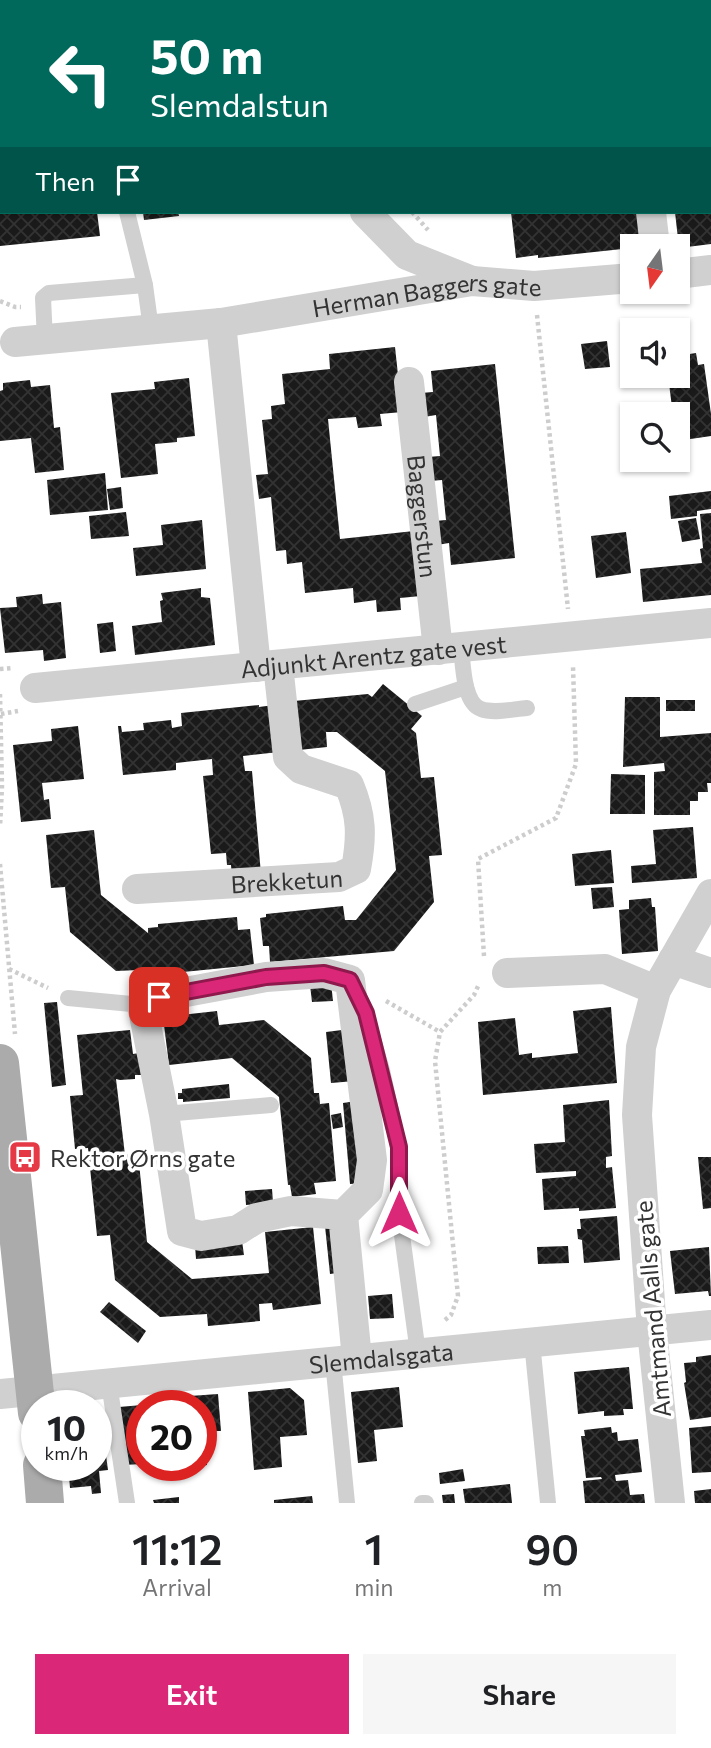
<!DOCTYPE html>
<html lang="en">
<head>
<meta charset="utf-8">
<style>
	body { margin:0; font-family:Commissioner,sans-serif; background:#f6f6f6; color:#202124; height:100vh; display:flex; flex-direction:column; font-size:26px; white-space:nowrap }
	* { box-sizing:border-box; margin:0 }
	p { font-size:23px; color:#757577 }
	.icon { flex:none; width:38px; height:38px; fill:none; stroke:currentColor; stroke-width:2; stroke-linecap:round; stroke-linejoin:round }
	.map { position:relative; height:1503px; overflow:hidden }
	.drawer { display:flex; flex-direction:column; background:#fff; flex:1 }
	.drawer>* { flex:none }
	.hud { position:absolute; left:0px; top:0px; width:712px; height:214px; box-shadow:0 2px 5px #0004; background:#00695c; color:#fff; overflow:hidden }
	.needle { width:46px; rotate:194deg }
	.buttons { position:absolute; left:620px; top:234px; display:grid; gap:14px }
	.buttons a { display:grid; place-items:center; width:70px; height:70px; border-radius:0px; background:#fff; box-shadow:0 2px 5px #0004; font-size:35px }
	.speed { position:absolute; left:21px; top:1390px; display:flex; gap:14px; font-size:35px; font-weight:700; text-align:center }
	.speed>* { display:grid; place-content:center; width:91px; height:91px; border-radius:50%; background:#fff; box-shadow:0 2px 5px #0004; line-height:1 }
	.speed small { font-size:18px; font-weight:400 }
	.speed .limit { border:10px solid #d22; background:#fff; color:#111 }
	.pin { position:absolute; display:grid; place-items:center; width:60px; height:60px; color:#fff; margin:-30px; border-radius:14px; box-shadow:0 4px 10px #0006 }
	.me { position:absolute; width:77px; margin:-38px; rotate:0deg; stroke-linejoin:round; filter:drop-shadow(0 0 5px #0008) }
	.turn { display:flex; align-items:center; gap:24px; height:147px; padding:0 35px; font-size:32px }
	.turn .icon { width:91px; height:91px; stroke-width:2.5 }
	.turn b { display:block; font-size:49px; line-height:60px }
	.then { display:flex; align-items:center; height:66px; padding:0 35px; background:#0003; gap:14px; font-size:26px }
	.eta { display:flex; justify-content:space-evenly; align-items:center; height:119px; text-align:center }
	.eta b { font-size:42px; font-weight:600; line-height:49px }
	.action { display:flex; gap:14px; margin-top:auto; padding:14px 35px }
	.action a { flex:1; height:80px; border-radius:0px; background:#db2777; color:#fff; font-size:28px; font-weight:600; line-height:80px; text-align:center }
	.action a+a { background:#f6f6f6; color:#202124 }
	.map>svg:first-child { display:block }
	.building { fill:url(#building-cross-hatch) }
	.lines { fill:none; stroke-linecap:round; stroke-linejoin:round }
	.path { stroke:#cdcdcd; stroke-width:4.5; stroke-dasharray:3.5 3.5; stroke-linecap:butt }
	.lane { stroke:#d0d0d0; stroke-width:16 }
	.street { stroke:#d0d0d0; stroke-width:30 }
	.primary { stroke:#ababab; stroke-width:38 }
	.route-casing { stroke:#8e194d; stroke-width:18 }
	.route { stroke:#db2777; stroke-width:12 }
	.labels { text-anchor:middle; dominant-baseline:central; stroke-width:7; stroke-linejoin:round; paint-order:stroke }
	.street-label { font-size:24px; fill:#333; stroke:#fff }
	.poi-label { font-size:24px; fill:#333; stroke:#fff; text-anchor:start }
</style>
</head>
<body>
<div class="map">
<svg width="711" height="1503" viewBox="0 0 711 1503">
	<defs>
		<pattern id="building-cross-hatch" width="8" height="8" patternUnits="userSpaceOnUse" patternTransform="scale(1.75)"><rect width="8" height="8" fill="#1a1a1a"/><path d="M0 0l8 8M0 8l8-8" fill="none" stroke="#333"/></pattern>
	</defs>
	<rect width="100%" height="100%" fill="#fff"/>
	<g class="building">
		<polygon points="0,212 97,212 100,236 0,246"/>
		<polygon points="143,212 178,212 179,216 144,220"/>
		<polygon points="511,212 637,212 641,247 538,258 538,255 516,258"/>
		<polygon points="675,212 711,212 711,244 679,248"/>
		<polygon points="607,341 610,367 585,369 581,344"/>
		<polygon points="395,347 402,412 380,414 382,426 358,428 356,417 328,419 340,539 414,531 421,596 400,598 401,610 377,612 376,600 354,603 353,588 305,593 302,562 287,564 286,550 276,551 271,497 259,499 256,475 268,474 262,420 272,419 271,406 285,404 282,374 330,369 329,354"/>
		<polygon points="696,353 698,365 704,364 711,414 711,436 677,441 677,415 673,415 668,376 677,376 677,356"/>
		<polygon points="495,364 515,558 451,565 449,543 437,545 435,521 446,520 442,480 430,481 428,457 440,456 436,415 424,417 421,393 433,392 431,371"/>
		<polygon points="189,378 195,436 177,438 177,442 155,444 158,474 121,478 111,393 155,389 154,382"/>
		<polygon points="30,380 31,387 50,385 54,428 60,427 64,470 35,473 31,438 0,441 0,391 3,390 3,383"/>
		<polygon points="105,473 108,510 50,515 47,480"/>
		<polygon points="121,487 123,508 110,510 107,489"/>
		<polygon points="711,491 711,509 697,511 697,516 671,519 669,496"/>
		<polygon points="126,512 129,536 91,539 89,516"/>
		<polygon points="711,513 711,595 643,602 640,569 702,563 700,549 703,548 700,514"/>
		<polygon points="696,518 700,539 682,542 678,521"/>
		<polygon points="202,520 206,569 136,576 133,548 163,545 161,525"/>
		<polygon points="626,532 631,573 596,578 591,536"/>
		<polygon points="201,588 201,597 210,598 215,645 135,655 132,626 162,622 160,601 163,600 161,593"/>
		<polygon points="42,594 43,604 61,602 66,658 44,661 43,650 5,653 0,608 17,607 16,597"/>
		<polygon points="113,622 116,651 100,653 97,624"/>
		<polygon points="383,684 422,716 411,729 416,733 421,778 434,777 442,855 429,856 434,902 394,951 270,962 269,946 263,946 260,918 266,917 266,914 343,906 345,920 356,920 396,870 385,771 337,732 326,732 327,747 299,750 294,701 368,694 372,697"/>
		<polygon points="625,697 660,697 660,737 711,733 711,783 707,783 708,792 698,792 698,801 690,801 690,815 654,815 654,772 665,771 664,763 623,767"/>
		<rect x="666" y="700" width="29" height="11"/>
		<polygon points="259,705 259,707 274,705 279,752 243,756 245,771 252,771 261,874 232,877 231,865 227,865 226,853 211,854 203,776 213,775 212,759 176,763 176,770 123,775 118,726 121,726 122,732 144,730 143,723 171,720 172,728 182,726 181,713"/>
		<polygon points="78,726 84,779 42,783 44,800 49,799 51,819 21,822 13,745 52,741 51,729"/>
		<polygon points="611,774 645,775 645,814 610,814"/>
		<polygon points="693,827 697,878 632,883 631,866 656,864 653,830"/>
		<polygon points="94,830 101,895 148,933 148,928 158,927 158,924 237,917 238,930 250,929 254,965 163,974 162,969 116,971 70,932 65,887 51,888 46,835"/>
		<polygon points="611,850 614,883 575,886 572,854"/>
		<polygon points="612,887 614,907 593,909 591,888"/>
		<polygon points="651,898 652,907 655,907 658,951 622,954 619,910 629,909 629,900"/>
		<polygon points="331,983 333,1001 312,1002 310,985"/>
		<polygon points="57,1002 66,1085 52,1087 44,1003"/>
		<polygon points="611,1007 617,1083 483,1095 478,1022 515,1018 519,1055 532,1053 532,1058 578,1053 573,1011"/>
		<polygon points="217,1011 219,1025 264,1020 311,1058 314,1093 319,1093 320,1104 329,1103 336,1181 314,1183 316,1194 292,1197 290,1185 288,1185 279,1097 232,1058 169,1065 163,1017"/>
		<polygon points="350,1029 355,1081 331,1083 326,1032"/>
		<polygon points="130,1030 133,1054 139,1053 141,1075 135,1075 135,1079 120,1080 116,1079 125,1155 138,1153 147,1242 192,1279 269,1273 265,1232 313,1227 321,1304 273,1310 272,1303 259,1304 260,1321 208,1326 207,1314 160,1317 115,1280 110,1235 97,1236 88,1148 75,1149 70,1096 83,1095 77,1035"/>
		<polygon points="229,1084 230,1098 183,1102 183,1099 178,1099 178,1093 182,1093 182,1089"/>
		<polygon points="609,1100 612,1156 606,1157 606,1168 612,1167 616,1208 579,1211 579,1208 544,1210 542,1179 576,1176 576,1171 536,1173 534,1144 565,1142 563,1105"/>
		<polygon points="356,1101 364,1183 350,1184 343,1103"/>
		<polygon points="341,1113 343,1127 333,1129 331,1115"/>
		<polygon points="698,1157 711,1157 711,1208 703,1209"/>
		<polygon points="272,1189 273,1202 246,1205 245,1191"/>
		<polygon points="617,1216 620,1260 584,1263 582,1240 578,1239 577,1229 581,1229 580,1219"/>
		<polygon points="339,1224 344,1272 330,1274 325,1226"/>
		<polygon points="242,1241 244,1255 196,1259 195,1245"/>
		<polygon points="568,1246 569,1263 538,1264 537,1247"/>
		<polygon points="709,1247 711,1296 709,1296 708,1291 675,1294 670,1251"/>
		<polygon points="392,1294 394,1318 370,1319 368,1296"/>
		<polygon points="109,1302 146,1331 138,1343 100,1312"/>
		<polygon points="711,1355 711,1417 690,1420 684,1383 686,1382 684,1363 696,1362 696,1357"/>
		<polygon points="629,1367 633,1409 623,1409 624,1415 604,1416 604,1411 578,1414 574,1372"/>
		<polygon points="399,1387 403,1427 374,1430 377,1461 358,1463 351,1392"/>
		<polygon points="290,1388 304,1400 307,1435 280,1437 282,1467 254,1470 248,1392"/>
		<polygon points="218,1394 221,1431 212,1431 212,1438 206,1438 207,1465 201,1466 201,1405 177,1405 176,1397"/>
		<polygon points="142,1405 142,1464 124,1465 119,1407"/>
		<polygon points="96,1411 100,1411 108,1470 99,1471 101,1493 92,1494 91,1486 70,1488 68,1465 96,1465"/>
		<polygon points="711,1426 711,1472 692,1473 689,1428"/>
		<polygon points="611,1427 612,1433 617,1432 618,1441 638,1439 642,1472 615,1475 616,1481 628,1480 630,1495 644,1494 645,1503 585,1503 583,1481 602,1479 601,1477 586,1478 581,1436 585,1436 584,1430"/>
		<polygon points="463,1469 465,1481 440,1484 439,1473"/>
		<polygon points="510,1484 512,1503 465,1503 463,1489"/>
		<polygon points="711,1489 711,1503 695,1503 694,1491"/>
		<polygon points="454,1494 455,1503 443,1503 442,1495"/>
		<polygon points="312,1496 313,1503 274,1503 274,1500"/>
		<polygon points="179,1497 179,1503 154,1503 153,1500"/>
	</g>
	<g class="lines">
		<g class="path">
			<polyline points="385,0 385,2"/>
			<polyline points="152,2 167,0"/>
			<polyline points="0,31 2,30"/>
			<polyline points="0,79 2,77"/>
			<polyline points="412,212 428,230"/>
			<polyline points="0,301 15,307 21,307"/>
			<polyline points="537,315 568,609"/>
			<polyline points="0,669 13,668"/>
			<polyline points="0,694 2,787 0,827"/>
			<polyline points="1,714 18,711"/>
			<polyline points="0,864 15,1034"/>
			<polyline points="484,956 478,859 556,818 576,764 573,666"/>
			<polyline points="9,969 48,988"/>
			<polyline points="386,1001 440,1032"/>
			<polyline points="445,1320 451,1315 458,1296 435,1061 440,1032 474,995 479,984"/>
		</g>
		<g class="lane">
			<polyline points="127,212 145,285 151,329"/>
			<polyline points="45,340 43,298 49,293 145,285"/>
			<path d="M461,647c2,16 2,56 20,62 13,5 32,0 46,-1"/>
			<polyline points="415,704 466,687"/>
			<polyline points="68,998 142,1005"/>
			<polyline points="365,1011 382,1070 399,1148 399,1213 418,1353"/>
			<polyline points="164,1114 271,1105"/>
			<polyline points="532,1342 548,1503"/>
			<polyline points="333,1361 347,1503"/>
			<polyline points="109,1383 127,1503"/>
			<polyline points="422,1503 426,1503"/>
		</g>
		<g class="street">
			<polyline points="710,91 711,92"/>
			<polyline points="365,212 407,255 472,281"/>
			<polyline points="651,212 655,247"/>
			<polyline points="677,274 711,270"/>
			<polyline points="221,323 256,667"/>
			<path id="s1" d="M15,342l206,-19 251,-42 62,5 98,-8"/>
			<path id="s2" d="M409,382l29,268"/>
			<path id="s3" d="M35,688l676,-65"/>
			<path id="s4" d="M137,889l202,-12 17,-8c6,-33 6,-53 -7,-84l-48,-16 -13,-12 -10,-92"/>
			<polyline points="673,960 711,973"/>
			<polyline points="507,973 605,969 656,990"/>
			<polyline points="343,1215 291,1211 257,1218 238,1230 201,1236 182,1231 164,1114 142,1005 159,997 266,977 324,973 350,980 372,1160 368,1190 343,1215 357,1359"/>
			<path id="s5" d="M0,1394l711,-69"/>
			<polyline points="670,1503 652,1331 637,1115 641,1047 656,990 711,894"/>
		</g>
		<g class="primary">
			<polyline points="0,1063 37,1413"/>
			<polyline points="42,1465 45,1503"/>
		</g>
	</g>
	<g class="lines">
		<defs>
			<polyline id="route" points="159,997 266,977 324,973 350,980 366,1013 399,1147 399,1213"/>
		</defs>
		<use href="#route" class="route-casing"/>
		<use href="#route" class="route"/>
	</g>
	<defs>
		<symbol id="bus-square" viewBox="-11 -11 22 22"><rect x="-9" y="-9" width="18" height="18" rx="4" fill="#e63946" stroke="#fff"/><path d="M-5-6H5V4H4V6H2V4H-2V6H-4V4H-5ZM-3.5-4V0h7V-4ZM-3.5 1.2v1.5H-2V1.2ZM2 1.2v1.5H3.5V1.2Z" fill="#fff"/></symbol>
	</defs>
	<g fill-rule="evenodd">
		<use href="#bus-square" x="6" y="1138" width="38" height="38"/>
	</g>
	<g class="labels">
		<g class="street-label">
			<text stroke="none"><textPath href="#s1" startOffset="415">Herman Baggers gate</textPath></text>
			<text stroke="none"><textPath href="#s2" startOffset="135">Baggerstun</textPath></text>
			<text stroke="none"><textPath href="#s3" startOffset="340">Adjunkt Arentz gate vest</textPath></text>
			<text stroke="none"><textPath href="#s4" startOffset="150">Brekketun</textPath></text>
			<text transform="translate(652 1309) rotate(-95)">Amtmand Aalls gate</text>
			<text stroke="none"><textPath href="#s5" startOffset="383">Slemdalsgata</textPath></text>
		</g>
		<g class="poi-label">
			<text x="50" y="1157">Rektor Ørns gate</text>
		</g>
	</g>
</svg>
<div class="buttons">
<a><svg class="needle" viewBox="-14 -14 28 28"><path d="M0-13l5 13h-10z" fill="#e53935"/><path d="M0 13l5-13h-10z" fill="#757577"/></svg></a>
<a><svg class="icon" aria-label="sound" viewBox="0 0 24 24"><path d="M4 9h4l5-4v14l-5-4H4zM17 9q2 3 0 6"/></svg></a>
<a><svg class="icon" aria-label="search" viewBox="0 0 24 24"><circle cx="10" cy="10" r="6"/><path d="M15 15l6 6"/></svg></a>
</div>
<div class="speed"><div>10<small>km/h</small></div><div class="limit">20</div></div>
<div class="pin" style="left:159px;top:997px;background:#d93025"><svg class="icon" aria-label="arrive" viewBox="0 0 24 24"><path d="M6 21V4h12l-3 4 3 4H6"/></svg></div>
<svg class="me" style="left:399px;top:1213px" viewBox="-20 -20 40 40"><path d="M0-17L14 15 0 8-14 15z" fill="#db2777" stroke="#fff" stroke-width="4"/></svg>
<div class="hud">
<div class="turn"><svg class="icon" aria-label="left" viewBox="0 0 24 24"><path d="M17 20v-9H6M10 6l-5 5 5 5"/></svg><div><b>50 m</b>Slemdalstun</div></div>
<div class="then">Then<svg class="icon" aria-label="arrive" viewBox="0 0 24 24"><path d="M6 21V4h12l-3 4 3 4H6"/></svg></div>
</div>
</div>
<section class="drawer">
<div class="eta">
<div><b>11:12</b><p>Arrival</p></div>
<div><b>1</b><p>min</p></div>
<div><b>90</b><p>m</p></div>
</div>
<div class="action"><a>Exit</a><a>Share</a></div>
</section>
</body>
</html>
